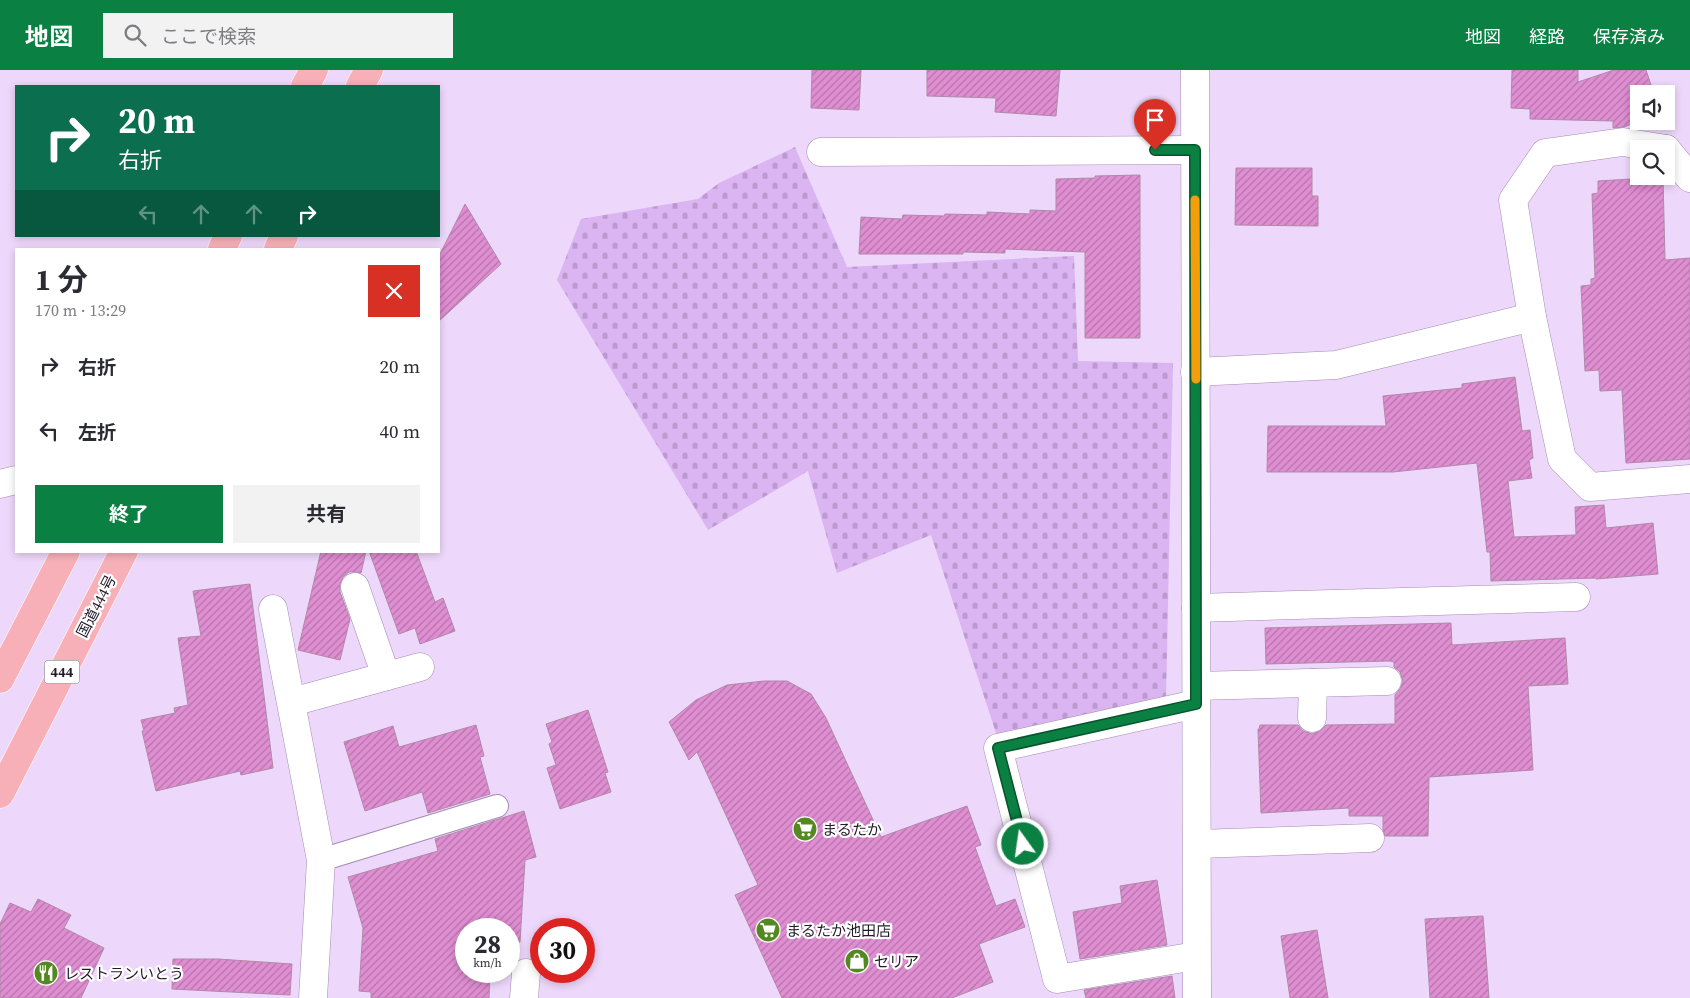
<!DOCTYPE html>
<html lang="ja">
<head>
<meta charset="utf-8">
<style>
	body { margin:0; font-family:"Source Serif 4","Noto Sans JP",serif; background:#f2f2f3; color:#2b2b33; height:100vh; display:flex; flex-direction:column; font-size:19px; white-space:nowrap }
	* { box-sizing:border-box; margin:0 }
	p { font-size:16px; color:#7c7c81 }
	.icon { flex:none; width:28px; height:28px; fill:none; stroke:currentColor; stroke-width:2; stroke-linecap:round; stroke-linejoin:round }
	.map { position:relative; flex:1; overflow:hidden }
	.sheet { position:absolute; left:15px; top:178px; width:425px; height:305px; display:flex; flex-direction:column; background:#fff; border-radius:0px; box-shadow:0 2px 8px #0003 }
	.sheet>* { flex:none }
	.hud { position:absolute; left:15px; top:15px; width:425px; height:152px; border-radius:0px; box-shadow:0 2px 8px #0003; background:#0b6e4f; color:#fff; overflow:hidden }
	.tools { position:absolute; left:1630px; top:15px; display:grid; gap:10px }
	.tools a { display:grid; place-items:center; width:45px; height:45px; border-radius:0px; background:#fff; box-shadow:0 2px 8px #0003; font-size:25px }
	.speed { position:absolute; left:455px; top:848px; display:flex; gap:10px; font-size:25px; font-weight:700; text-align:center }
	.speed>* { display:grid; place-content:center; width:65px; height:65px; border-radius:50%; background:#fff; box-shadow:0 2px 8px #0003; line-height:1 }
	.speed small { font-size:12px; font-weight:400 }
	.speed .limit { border:8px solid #d22; background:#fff; color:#111 }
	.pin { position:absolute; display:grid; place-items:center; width:42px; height:42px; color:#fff; margin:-51px -21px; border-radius:50% 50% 50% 0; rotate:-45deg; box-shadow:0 0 5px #0007 }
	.pin .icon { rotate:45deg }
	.me { position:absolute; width:55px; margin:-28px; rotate:346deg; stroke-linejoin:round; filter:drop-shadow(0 0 4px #0008) }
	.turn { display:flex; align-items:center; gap:18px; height:105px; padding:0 20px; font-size:22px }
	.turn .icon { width:65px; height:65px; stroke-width:2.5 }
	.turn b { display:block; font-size:35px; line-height:42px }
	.lanes { display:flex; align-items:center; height:48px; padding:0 20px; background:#0003; justify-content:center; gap:25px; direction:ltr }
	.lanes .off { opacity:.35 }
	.round { display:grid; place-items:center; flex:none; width:52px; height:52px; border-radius:0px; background:#f2f2f3 }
	.headline { display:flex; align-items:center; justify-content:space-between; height:85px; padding:0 20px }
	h1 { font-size:30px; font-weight:700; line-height:38px }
	.primary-button { display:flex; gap:10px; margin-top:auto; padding:10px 20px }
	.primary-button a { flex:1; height:58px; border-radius:0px; background:#0b8043; color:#fff; font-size:20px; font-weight:700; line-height:58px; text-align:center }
	.primary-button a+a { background:#f2f2f3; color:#2b2b33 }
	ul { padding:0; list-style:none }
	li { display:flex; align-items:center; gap:15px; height:65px; padding:0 20px }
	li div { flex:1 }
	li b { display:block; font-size:19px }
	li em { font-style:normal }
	header { display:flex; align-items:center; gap:30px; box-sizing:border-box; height:70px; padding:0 25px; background:#0b8043; color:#fff }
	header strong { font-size:24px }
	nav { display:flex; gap:28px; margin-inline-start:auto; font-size:18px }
	.search { width:350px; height:45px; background:#f2f2f3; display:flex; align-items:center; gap:12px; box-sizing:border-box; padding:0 18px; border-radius:0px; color:#7c7c81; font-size:19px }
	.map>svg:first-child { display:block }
	.cemetery { fill:url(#cemetery-stones) }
	.building { fill:url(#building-hatch); stroke:#b089a8 }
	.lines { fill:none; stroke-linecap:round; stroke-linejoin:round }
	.service-casing { stroke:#a48bb3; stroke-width:24 }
	.minor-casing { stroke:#a48bb3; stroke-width:29 }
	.trunk-casing { stroke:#fff; stroke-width:29 }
	.service { stroke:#fff; stroke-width:22 }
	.minor { stroke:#fff; stroke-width:28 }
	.trunk { stroke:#f7b0b8; stroke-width:28 }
	.route-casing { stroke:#07532c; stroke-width:12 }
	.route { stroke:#0b8043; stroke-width:9 }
	.slow { stroke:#f59e0b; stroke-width:9 }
	.labels { text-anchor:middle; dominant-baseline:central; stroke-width:4.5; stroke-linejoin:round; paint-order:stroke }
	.shield { fill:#fff; stroke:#655e69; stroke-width:1 }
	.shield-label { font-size:14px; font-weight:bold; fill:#231929 }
	.street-label { font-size:15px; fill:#231929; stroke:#fff }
	.poi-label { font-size:15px; fill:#231929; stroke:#fff; text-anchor:start }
</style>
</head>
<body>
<header>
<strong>地図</strong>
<div class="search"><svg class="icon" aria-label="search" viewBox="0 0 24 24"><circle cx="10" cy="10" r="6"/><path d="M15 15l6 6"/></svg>ここで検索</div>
<nav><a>地図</a><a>経路</a><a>保存済み</a></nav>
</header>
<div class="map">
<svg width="1690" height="928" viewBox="0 0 1690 928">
	<defs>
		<pattern id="cemetery-stones" width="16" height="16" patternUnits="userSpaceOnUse" patternTransform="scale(1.25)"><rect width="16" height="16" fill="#dbb4f2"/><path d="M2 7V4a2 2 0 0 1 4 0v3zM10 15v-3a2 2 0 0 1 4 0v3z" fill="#bc9ad0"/></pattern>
		<pattern id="building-hatch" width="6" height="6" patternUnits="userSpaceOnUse" patternTransform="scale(1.25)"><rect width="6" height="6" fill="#e08ed2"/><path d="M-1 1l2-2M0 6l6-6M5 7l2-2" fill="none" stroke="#b573aa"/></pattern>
	</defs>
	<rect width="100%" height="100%" fill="#edd7fa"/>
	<polygon class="cemetery" points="795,77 847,197 1074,186 1078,291 1173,293 1166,629 997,666 931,465 837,503 808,401 708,460 557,210 581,149 698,129 719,113"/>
	<g class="building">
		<polygon points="812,0 861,0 859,40 811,38"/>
		<polygon points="927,0 1060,0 1056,46 995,42 996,28 927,26"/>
		<polygon points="1512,0 1578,0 1578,12 1614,0 1646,0 1654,24 1639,24 1640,51 1624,57 1613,58 1613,51 1530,49 1530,39 1511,38"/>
		<polygon points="1236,98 1312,98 1312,126 1318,126 1318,156 1235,155"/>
		<polygon points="1140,105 1140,268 1085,268 1085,182 1005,179 1005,183 963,182 963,184 859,184 861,147 902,149 903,145 944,146 945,144 987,145 987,142 1030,144 1030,140 1056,141 1056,109 1095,108 1095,106"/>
		<polygon points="1663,107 1665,190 1690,188 1690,389 1626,393 1622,320 1600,321 1599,300 1585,301 1581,216 1591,215 1591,209 1595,208 1592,124 1598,123 1598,111"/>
		<polygon points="465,134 501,194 439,251 439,186"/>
		<polygon points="1515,307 1522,361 1530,360 1533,388 1529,390 1532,408 1508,411 1514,467 1576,465 1575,437 1604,435 1606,458 1653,453 1658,504 1596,509 1596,508 1491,511 1490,482 1487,482 1477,393 1393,402 1267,402 1268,356 1386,356 1383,326 1462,318 1462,314"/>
		<polygon points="321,481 366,481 361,503 357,502 349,502 343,507 340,514 340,522 350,549 340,590 298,580"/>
		<polygon points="369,481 416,481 435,532 443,528 455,561 420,574 415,558 399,564"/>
		<polygon points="250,514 273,698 241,705 240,701 156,721 142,661 144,661 141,650 175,643 174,638 188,635 178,568 201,566 193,521"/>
		<polygon points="1451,553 1452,575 1565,568 1568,614 1528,616 1533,700 1429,707 1428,766 1385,766 1383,760 1383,746 1349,746 1349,738 1261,743 1258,659 1259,659 1260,655 1298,655 1303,661 1312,664 1320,661 1326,655 1395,654 1395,625 1400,619 1403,611 1400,602 1394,597 1394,592 1390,591 1266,594 1265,558"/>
		<polygon points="764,611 787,611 811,624 826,648 881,767 967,736 981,775 975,777 996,836 1015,829 1025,857 979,874 993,912 952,928 782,928 735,825 758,815 697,682 689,690 669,652 696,630 727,615"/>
		<polygon points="588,640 608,702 605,703 611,722 560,739 547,698 556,695 549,674 552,672 546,654"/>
		<polygon points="476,655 484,686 480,687 490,724 428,743 422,722 365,741 344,672 393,656 399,677"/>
		<polygon points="524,741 536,787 525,790 520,872 515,871 513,892 509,892 509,859 466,859 466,901 490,901 489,928 371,928 371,922 359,921 363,858 348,807 438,781 435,769"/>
		<polygon points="1157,810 1167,875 1080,889 1073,842 1122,833 1120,816"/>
		<polygon points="38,829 71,845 64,858 104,878 81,928 0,928 0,854 10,833 31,842"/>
		<polygon points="1483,846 1489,928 1430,928 1425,849"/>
		<polygon points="1317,860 1328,928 1290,928 1281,866"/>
		<polygon points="173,889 218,889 292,894 290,925 172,919"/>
		<polygon points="1172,906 1175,928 1086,928 1084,920"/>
	</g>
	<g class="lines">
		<defs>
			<polyline id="service" points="321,790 497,736"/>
			<g id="minor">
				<polyline points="1195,0 1197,928"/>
				<polyline points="1666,79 1623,72 1545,83 1513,130 1532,247 1562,389 1590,417 1690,409"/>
				<polyline points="1666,79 1690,108"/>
				<polyline points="821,82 1195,80"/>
				<polyline points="1195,302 1336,295 1532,247"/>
				<polyline points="0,414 16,410"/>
				<polyline points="355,517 386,606"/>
				<polyline points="1196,538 1576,527"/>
				<polyline points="273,539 321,790 313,928"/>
				<polyline points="1197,616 1387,611"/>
				<polyline points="292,632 420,597"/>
				<polyline points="1196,634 998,678 1057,909 1196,886"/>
				<polyline points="1312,648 1313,613"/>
				<polyline points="1197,774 1370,768"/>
				<polyline points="524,928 526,903"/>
			</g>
			<g id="trunk">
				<polyline points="305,16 314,0"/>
				<polyline points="360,16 369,0"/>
				<polyline points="222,179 228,166"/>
				<polyline points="278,179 284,166"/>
				<polyline points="0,609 66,481"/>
				<polyline points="0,724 124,481"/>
			</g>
		</defs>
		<use href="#service" class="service-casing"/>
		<use href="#minor" class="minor-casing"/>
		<use href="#trunk" class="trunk-casing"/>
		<use href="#service" class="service"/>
		<use href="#minor" class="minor"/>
		<use href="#trunk" class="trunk"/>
	</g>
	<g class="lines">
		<defs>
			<polyline id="route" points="1023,774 998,678 1196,634 1195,80 1155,80"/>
		</defs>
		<use href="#route" class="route-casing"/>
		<use href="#route" class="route"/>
		<polyline class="slow" points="1195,130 1196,309"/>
	</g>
	<defs>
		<symbol id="supermarket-disc" viewBox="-11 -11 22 22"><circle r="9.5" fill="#548821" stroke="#fff"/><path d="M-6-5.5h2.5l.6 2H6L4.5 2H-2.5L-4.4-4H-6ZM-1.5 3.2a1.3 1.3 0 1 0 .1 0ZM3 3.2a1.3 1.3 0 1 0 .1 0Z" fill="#fff"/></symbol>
		<symbol id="shop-disc" viewBox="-11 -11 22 22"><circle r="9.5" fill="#548821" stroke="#fff"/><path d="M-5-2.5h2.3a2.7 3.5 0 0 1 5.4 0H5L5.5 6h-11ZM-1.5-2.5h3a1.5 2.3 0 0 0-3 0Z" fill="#fff"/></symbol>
		<symbol id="restaurant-disc" viewBox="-11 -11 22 22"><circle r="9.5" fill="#548821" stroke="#fff"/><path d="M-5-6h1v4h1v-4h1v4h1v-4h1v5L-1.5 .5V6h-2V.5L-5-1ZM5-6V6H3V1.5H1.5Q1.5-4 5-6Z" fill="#fff"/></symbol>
	</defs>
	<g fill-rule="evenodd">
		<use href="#supermarket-disc" x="791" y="745" width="28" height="28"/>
		<use href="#supermarket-disc" x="754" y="846" width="28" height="28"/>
		<use href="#shop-disc" x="843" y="877" width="28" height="28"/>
		<use href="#restaurant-disc" x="32" y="889" width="28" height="28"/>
	</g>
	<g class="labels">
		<rect class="shield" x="44.5" y="590.5" width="35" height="23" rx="4"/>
		<g class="shield-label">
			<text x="62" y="602">444</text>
		</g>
		<g class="street-label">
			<text transform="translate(96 536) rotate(-63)">国道444号</text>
		</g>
		<g class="poi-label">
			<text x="822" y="759">まるたか</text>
			<text x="786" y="860">まるたか池田店</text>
			<text x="874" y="891">セリア</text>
			<text x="64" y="903">レストランいとう</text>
		</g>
	</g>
</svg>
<div class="tools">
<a><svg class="icon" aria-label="sound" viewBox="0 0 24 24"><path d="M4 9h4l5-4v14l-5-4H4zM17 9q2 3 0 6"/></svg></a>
<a><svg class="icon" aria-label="search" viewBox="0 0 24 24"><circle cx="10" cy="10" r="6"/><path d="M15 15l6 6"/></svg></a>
</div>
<div class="speed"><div>28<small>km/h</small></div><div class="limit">30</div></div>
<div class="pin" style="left:1155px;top:80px;background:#d93025"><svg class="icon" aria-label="arrive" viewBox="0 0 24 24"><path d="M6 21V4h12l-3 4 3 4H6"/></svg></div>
<svg class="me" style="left:1023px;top:774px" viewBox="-20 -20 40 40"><circle r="17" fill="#0b8043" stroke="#fff" stroke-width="3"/><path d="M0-11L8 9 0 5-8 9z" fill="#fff"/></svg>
<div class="hud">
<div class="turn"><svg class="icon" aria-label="right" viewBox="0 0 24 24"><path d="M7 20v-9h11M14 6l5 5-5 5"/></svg><div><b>20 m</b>右折</div></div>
<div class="lanes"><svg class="icon off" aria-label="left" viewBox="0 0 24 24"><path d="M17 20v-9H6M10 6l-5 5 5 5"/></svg><svg class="icon off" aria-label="ahead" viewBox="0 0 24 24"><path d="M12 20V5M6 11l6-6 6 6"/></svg><svg class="icon off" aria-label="ahead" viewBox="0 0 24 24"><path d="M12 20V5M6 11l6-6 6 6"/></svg><svg class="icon" aria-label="right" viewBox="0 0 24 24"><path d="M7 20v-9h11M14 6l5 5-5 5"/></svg></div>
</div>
<section class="sheet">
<div class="headline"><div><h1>1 分</h1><p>170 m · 13:29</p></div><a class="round" style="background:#d93025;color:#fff"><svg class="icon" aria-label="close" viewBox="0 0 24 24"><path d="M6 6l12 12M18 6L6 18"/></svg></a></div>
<ul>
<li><svg class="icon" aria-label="right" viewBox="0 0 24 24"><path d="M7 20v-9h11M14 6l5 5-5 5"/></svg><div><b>右折</b></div><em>20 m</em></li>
<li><svg class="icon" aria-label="left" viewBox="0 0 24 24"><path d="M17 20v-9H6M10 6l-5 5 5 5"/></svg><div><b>左折</b></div><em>40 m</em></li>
</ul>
<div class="primary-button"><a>終了</a><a>共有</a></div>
</section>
</div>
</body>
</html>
